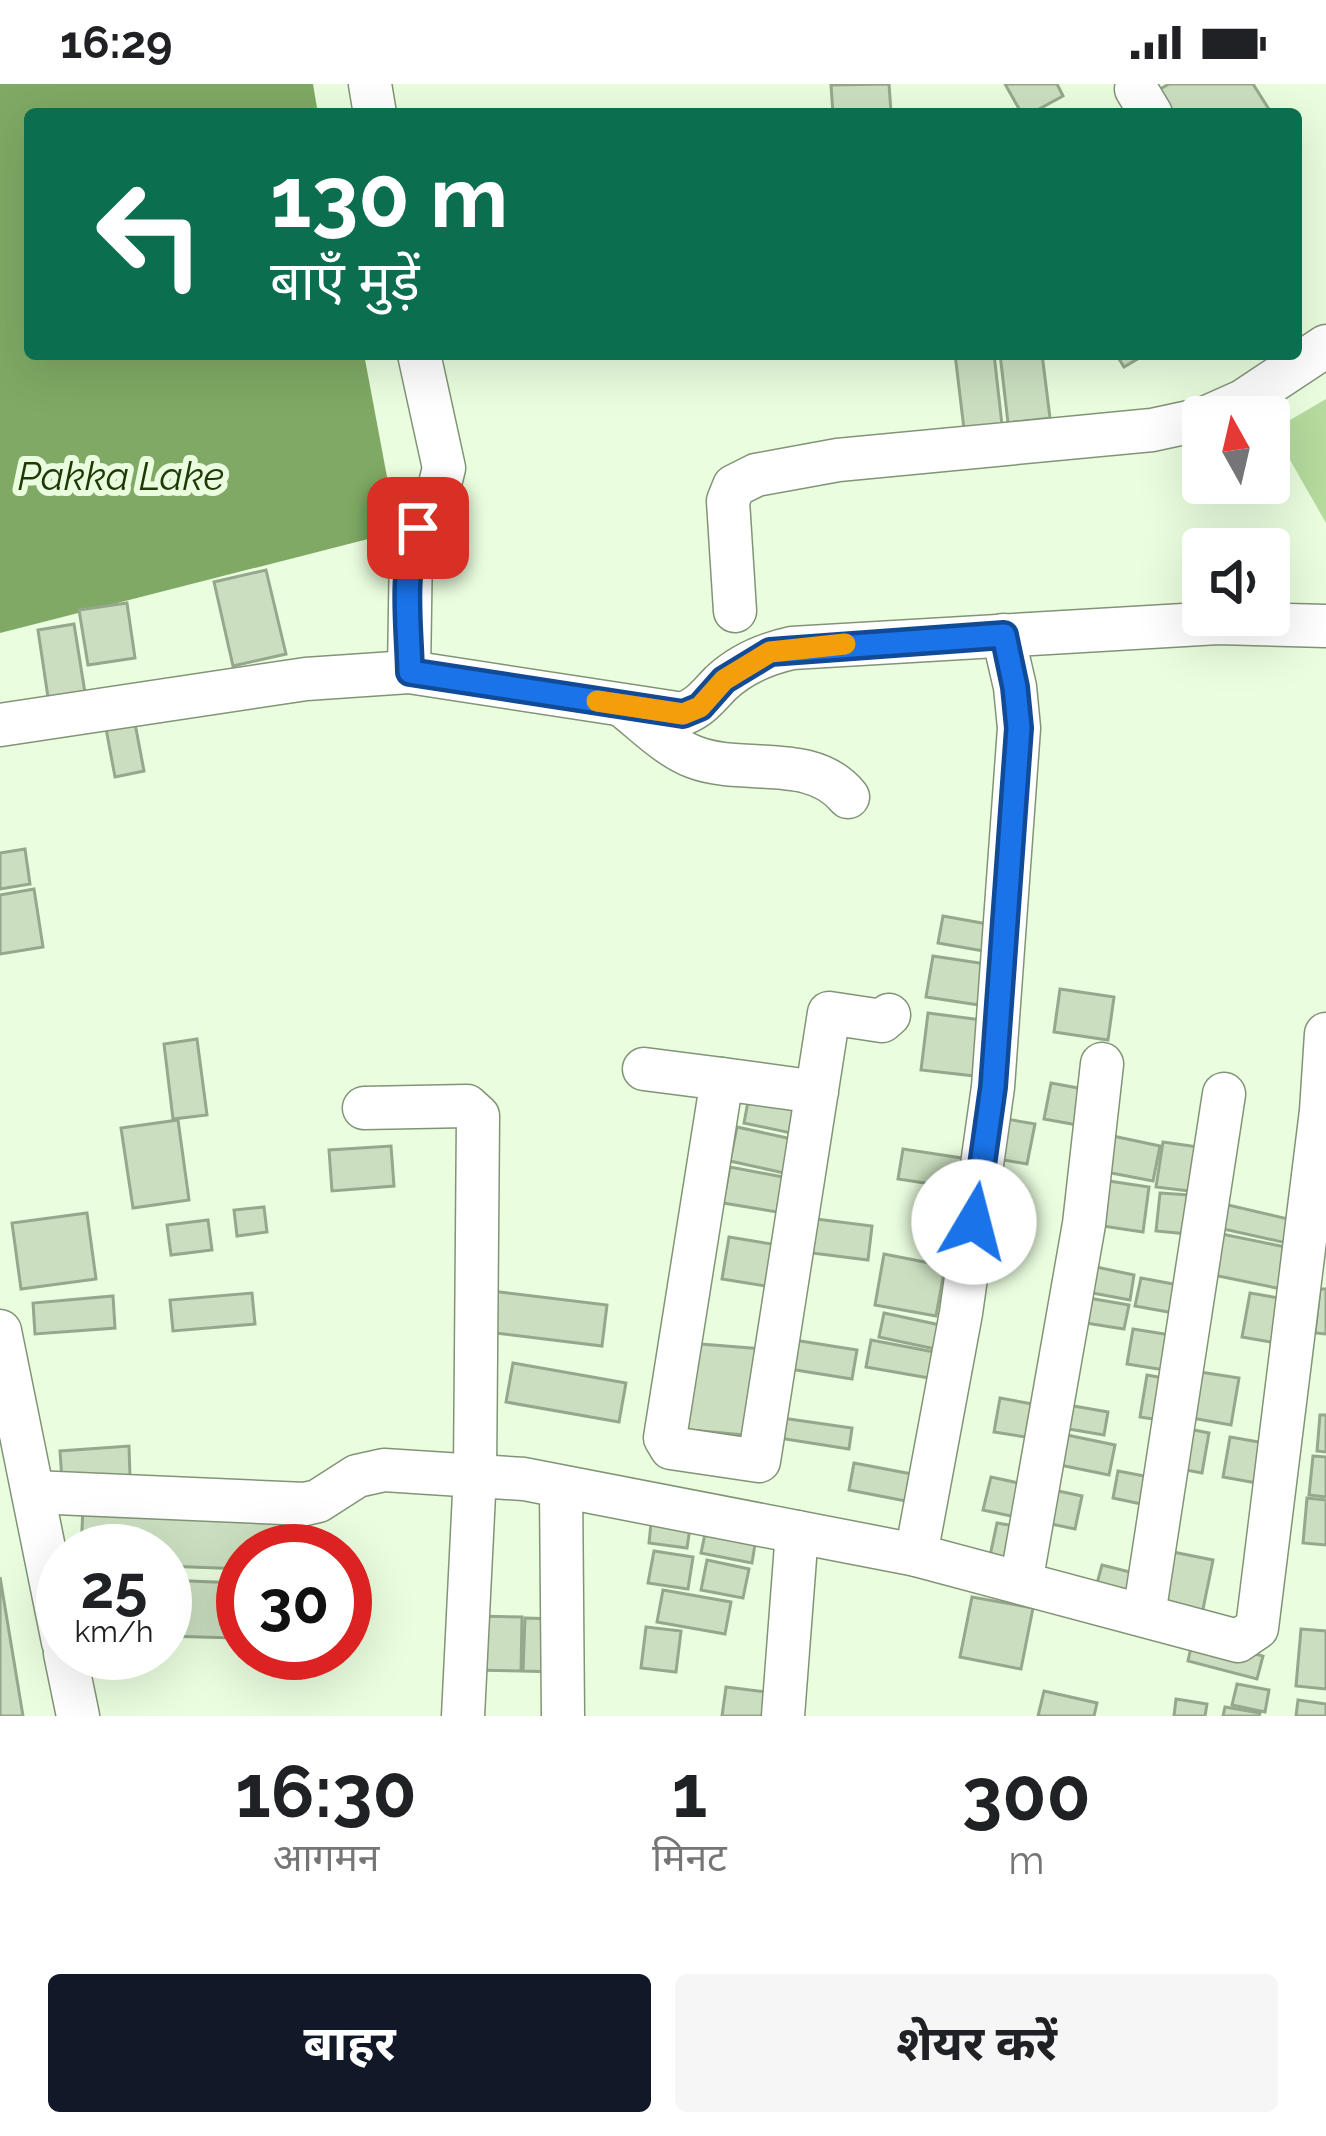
<!DOCTYPE html>
<html lang="hi">
<head>
<meta charset="utf-8">
<style>
	body { margin:0; font-family:Raleway,"Noto Sans Devanagari",sans-serif; background:#f6f6f6; color:#202124; height:100vh; display:flex; flex-direction:column; font-size:45px; white-space:nowrap }
	* { box-sizing:border-box; margin:0 }
	p { font-size:39px; color:#757577 }
	.icon { flex:none; width:66px; height:66px; fill:none; stroke:currentColor; stroke-width:2; stroke-linecap:round; stroke-linejoin:round }
	.map { position:relative; height:1632px; overflow:hidden }
	.details { display:flex; flex-direction:column; background:#fff; flex:1 }
	.details>* { flex:none }
	.hud { position:absolute; left:24px; top:24px; width:1278px; height:252px; border-radius:12px; box-shadow:0 12px 48px #0002; background:#0b6e4f; color:#fff; overflow:hidden }
	.needle { width:78px; rotate:352deg }
	.fabs { position:absolute; left:1182px; top:312px; display:grid; gap:24px }
	.fabs a { display:grid; place-items:center; width:108px; height:108px; border-radius:12px; background:#fff; box-shadow:0 12px 48px #0002; font-size:60px }
	.speed { position:absolute; left:36px; top:1440px; display:flex; gap:24px; font-size:60px; font-weight:700; text-align:center }
	.speed>* { display:grid; place-content:center; width:156px; height:156px; border-radius:50%; background:#fff; box-shadow:0 12px 48px #0002; line-height:1 }
	.speed small { font-size:30px; font-weight:400 }
	.speed .limit { border:18px solid #d22; background:#fff; color:#111 }
	.pin { position:absolute; display:grid; place-items:center; width:102px; height:102px; color:#fff; margin:-51px; border-radius:24px; box-shadow:0 6px 18px #0006 }
	.me { position:absolute; width:132px; margin:-66px; rotate:8deg; stroke-linejoin:round; filter:drop-shadow(0 0 9px #0008) }
	.turn { display:flex; align-items:center; gap:42px; height:252px; padding:0 48px; font-size:54px }
	.turn .icon { width:156px; height:156px; stroke-width:2.5 }
	.turn b { display:block; font-size:84px; line-height:102px }
	.eta { display:flex; justify-content:space-evenly; align-items:center; height:204px; text-align:center }
	.eta b { font-size:72px; font-weight:700; line-height:84px }
	.cta { display:flex; gap:24px; margin-top:auto; padding:24px 48px }
	.cta a { flex:1; height:138px; border-radius:12px; background:#111827; color:#fff; font-size:48px; font-weight:700; line-height:138px; text-align:center }
	.cta a+a { background:#f6f6f6; color:#202124 }
	.status { display:flex; justify-content:space-between; align-items:center; height:84px; padding:0 60px; background:#fff; direction:ltr }
	.status svg { height:33px; fill:currentColor }
	.map>svg:first-child { display:block }
	.green { fill:#b5db9e }
	.water { fill:#7fa964 }
	.building { fill:#cbdfc0; stroke:#96a88b; stroke-width:3 }
	.lines { fill:none; stroke-linecap:round; stroke-linejoin:round }
	.minor-casing { stroke:#829477; stroke-width:45 }
	.minor { stroke:#fff; stroke-width:42 }
	.route-casing { stroke:#114b97; stroke-width:30 }
	.route { stroke:#1a73e8; stroke-width:21 }
	.slow { stroke:#f59e0b; stroke-width:21 }
	.labels { text-anchor:middle; dominant-baseline:central; stroke-width:12; stroke-linejoin:round; paint-order:stroke }
	.water-label { font-size:39px; font-style:italic; fill:#1e3906; stroke:#eafdde }
</style>
</head>
<body>
<div class="status"><b>16:29</b><svg viewBox="0 0 49 12"><path d="M0 12V9h3v3zM5 12V6h3v6zM10 12V3h3v9zM15 12V0h3v12zM26 1h20v11H26zM47 4h2v5h-2z"/></svg></div>
<div class="map">
<svg width="1326" height="1632" viewBox="0 0 1326 1632">
	<rect width="100%" height="100%" fill="#eafdde"/>
	<polygon class="green" points="1326,315 1326,439 1273,346"/>
	<polygon class="water" points="0,0 313,0 318,30 30,30 30,270 364,270 393,425 372,454 0,549"/>
	<g class="building">
		<polygon points="889,0 891,28 833,30 831,1"/>
		<polygon points="1005,0 1057,0 1063,12 1030,30 1022,30"/>
		<polygon points="1169,0 1253,0 1272,30 1156,30 1146,13"/>
		<polygon points="955,270 994,270 1002,341 964,345"/>
		<polygon points="1000,270 1042,270 1050,334 1008,339"/>
		<polygon points="1116,270 1146,270 1124,283"/>
		<polygon points="266,486 286,570 233,582 214,498"/>
		<polygon points="127,519 135,574 88,581 79,526"/>
		<polygon points="74,540 86,615 49,620 38,546"/>
		<polygon points="134,634 144,687 115,693 105,639"/>
		<polygon points="25,765 30,800 0,805 0,769"/>
		<polygon points="34,805 43,863 0,870 0,811"/>
		<polygon points="943,832 993,841 989,868 938,859"/>
		<polygon points="933,872 986,880 979,921 926,913"/>
		<polygon points="1060,905 1114,913 1108,956 1054,948"/>
		<polygon points="928,929 982,936 975,992 921,986"/>
		<polygon points="197,955 207,1031 173,1035 164,960"/>
		<polygon points="1051,999 1089,1006 1083,1042 1044,1035"/>
		<polygon points="749,1012 810,1025 805,1052 744,1039"/>
		<polygon points="995,1033 1035,1040 1027,1080 987,1073"/>
		<polygon points="178,1036 189,1116 133,1124 121,1044"/>
		<polygon points="737,1043 801,1057 793,1091 730,1077"/>
		<polygon points="1108,1051 1160,1062 1153,1097 1101,1087"/>
		<polygon points="1163,1058 1212,1065 1206,1109 1156,1103"/>
		<polygon points="391,1062 394,1102 332,1107 329,1066"/>
		<polygon points="903,1065 962,1074 958,1104 898,1095"/>
		<polygon points="730,1083 783,1093 777,1128 723,1119"/>
		<polygon points="1102,1096 1149,1103 1143,1148 1096,1141"/>
		<polygon points="1160,1109 1203,1112 1199,1151 1156,1147"/>
		<polygon points="1211,1117 1301,1138 1296,1161 1206,1141"/>
		<polygon points="264,1123 267,1148 237,1152 234,1126"/>
		<polygon points="87,1129 96,1195 21,1205 12,1139"/>
		<polygon points="808,1134 872,1142 868,1176 804,1168"/>
		<polygon points="208,1136 212,1166 171,1171 167,1141"/>
		<polygon points="1207,1147 1300,1166 1291,1207 1199,1188"/>
		<polygon points="729,1153 790,1163 784,1205 722,1195"/>
		<polygon points="884,1170 945,1182 936,1232 875,1221"/>
		<polygon points="1087,1181 1134,1191 1130,1216 1082,1207"/>
		<polygon points="1141,1194 1184,1202 1179,1230 1135,1222"/>
		<polygon points="1320,1205 1326,1205 1326,1250 1315,1249"/>
		<polygon points="492,1207 607,1221 602,1262 487,1248"/>
		<polygon points="252,1209 255,1240 173,1247 170,1216"/>
		<polygon points="1250,1209 1290,1216 1282,1260 1242,1253"/>
		<polygon points="113,1212 115,1244 35,1250 33,1219"/>
		<polygon points="1077,1212 1129,1221 1124,1245 1073,1237"/>
		<polygon points="884,1229 940,1241 935,1265 879,1253"/>
		<polygon points="1133,1245 1177,1252 1171,1287 1127,1280"/>
		<polygon points="788,1255 857,1266 852,1295 783,1284"/>
		<polygon points="871,1256 934,1268 929,1294 866,1283"/>
		<polygon points="688,1259 763,1265 755,1352 680,1345"/>
		<polygon points="513,1279 626,1299 619,1338 506,1318"/>
		<polygon points="1200,1288 1239,1294 1231,1341 1192,1334"/>
		<polygon points="1147,1291 1180,1297 1173,1338 1140,1333"/>
		<polygon points="1000,1314 1038,1321 1032,1354 994,1348"/>
		<polygon points="1068,1321 1108,1328 1104,1351 1063,1344"/>
		<polygon points="1320,1331 1326,1331 1326,1368 1317,1367"/>
		<polygon points="782,1334 852,1344 849,1365 779,1354"/>
		<polygon points="1184,1344 1209,1349 1202,1389 1176,1384"/>
		<polygon points="1067,1351 1115,1361 1109,1391 1060,1381"/>
		<polygon points="1230,1353 1276,1361 1268,1401 1223,1393"/>
		<polygon points="129,1362 130,1393 62,1397 60,1367"/>
		<polygon points="1313,1372 1326,1373 1326,1413 1309,1411"/>
		<polygon points="854,1379 917,1391 911,1418 849,1406"/>
		<polygon points="1118,1387 1165,1396 1160,1424 1113,1414"/>
		<polygon points="991,1393 1037,1403 1030,1436 983,1426"/>
		<polygon points="1044,1404 1082,1412 1075,1445 1037,1437"/>
		<polygon points="1307,1414 1326,1416 1326,1461 1303,1459"/>
		<polygon points="83,1423 291,1432 289,1467 243,1467 243,1485 165,1482 165,1467 81,1467"/>
		<polygon points="651,1439 690,1444 687,1464 649,1459"/>
		<polygon points="997,1439 1027,1444 1017,1492 987,1486"/>
		<polygon points="706,1445 756,1454 752,1479 701,1469"/>
		<polygon points="654,1467 693,1473 688,1505 648,1499"/>
		<polygon points="1168,1467 1213,1476 1200,1540 1156,1531"/>
		<polygon points="707,1476 749,1485 743,1514 701,1506"/>
		<polygon points="1102,1481 1146,1492 1138,1525 1093,1514"/>
		<polygon points="0,1493 23,1632 0,1632"/>
		<polygon points="165,1496 238,1499 235,1554 165,1552"/>
		<polygon points="663,1506 731,1518 725,1550 657,1538"/>
		<polygon points="345,1508 351,1508 349,1558 345,1558"/>
		<polygon points="972,1513 1033,1524 1021,1585 960,1573"/>
		<polygon points="472,1532 522,1533 521,1587 471,1586"/>
		<polygon points="525,1534 557,1535 556,1588 523,1587"/>
		<polygon points="646,1543 681,1547 676,1588 641,1584"/>
		<polygon points="1301,1545 1326,1547 1326,1605 1296,1602"/>
		<polygon points="1193,1554 1263,1572 1257,1595 1188,1577"/>
		<polygon points="1237,1600 1269,1606 1265,1628 1232,1621"/>
		<polygon points="726,1603 781,1610 778,1632 722,1632"/>
		<polygon points="1044,1607 1097,1619 1094,1632 1038,1632"/>
		<polygon points="1176,1615 1207,1620 1205,1632 1174,1632"/>
		<polygon points="1298,1616 1326,1620 1326,1632 1296,1632"/>
		<polygon points="1225,1623 1260,1629 1259,1632 1223,1632"/>
	</g>
	<g class="lines">
		<defs>
			<g id="minor">
				<polyline points="370,0 375,30"/>
				<polyline points="1136,5 1151,30"/>
				<polyline points="1207,333 1243,317 1326,262"/>
				<polyline points="735,527 728,417 734,402 756,391 838,376 1152,346 1203,335"/>
				<polyline points="409,588 411,462 439,404 444,384 419,270"/>
				<path d="M624,623c22,17 44,40 70,50 49,19 118,-5 154,40"/>
				<path d="M0,641l306,-46 103,-7 274,42c18,-7 25,-18 38,-31 20,-19 44,-29 71,-35l426,-25 108,3"/>
				<polyline points="644,985 722,995"/>
				<polyline points="817,1008 722,995 665,1354 671,1364 759,1377 829,929 882,937 889,931"/>
				<polyline points="364,1024 467,1022 478,1032 475,1390 463,1632"/>
				<polyline points="0,1247 63,1558"/>
				<polyline points="561,1403 563,1632"/>
				<polyline points="33,1408 305,1420 318,1417 357,1392 384,1386 524,1395 916,1471 1238,1557 1257,1544 1321,1027 1326,950"/>
				<polyline points="916,1471 961,1229 993,1003 1019,644 1015,603 1003,551"/>
				<polyline points="1021,1499 1084,1140 1102,980"/>
				<polyline points="1144,1531 1224,1010"/>
				<polyline points="65,1569 78,1632"/>
				<polyline points="783,1632 797,1448"/>
			</g>
		</defs>
		<use href="#minor" class="minor-casing"/>
		<use href="#minor" class="minor"/>
	</g>
	<g class="lines">
		<defs>
			<path id="route" d="M418,444c-17,43 -9,98 -8,144l273,42 17,-7 24,-27 46,-28 234,-17 11,52 4,41 -26,359 -19,135"/>
		</defs>
		<use href="#route" class="route-casing"/>
		<use href="#route" class="route"/>
		<polyline class="slow" points="597,617 683,630 700,623 724,596 770,568 845,560"/>
	</g>
	<g class="labels">
		<g class="water-label">
			<text x="121" y="392">Pakka Lake</text>
		</g>
	</g>
</svg>
<div class="fabs">
<a><svg class="needle" viewBox="-14 -14 28 28"><path d="M0-13l5 13h-10z" fill="#e53935"/><path d="M0 13l5-13h-10z" fill="#757577"/></svg></a>
<a><svg class="icon" aria-label="sound" viewBox="0 0 24 24"><path d="M4 9h4l5-4v14l-5-4H4zM17 9q2 3 0 6"/></svg></a>
</div>
<div class="speed"><div>25<small>km/h</small></div><div class="limit">30</div></div>
<div class="pin" style="left:418px;top:444px;background:#d93025"><svg class="icon" aria-label="arrive" viewBox="0 0 24 24"><path d="M6 21V4h12l-3 4 3 4H6"/></svg></div>
<svg class="me" style="left:974px;top:1138px" viewBox="-20 -20 40 40"><circle r="19" fill="#fff"/><path d="M0-13L10 11 0 6-10 11z" fill="#1a73e8"/></svg>
<div class="hud">
<div class="turn"><svg class="icon" aria-label="left" viewBox="0 0 24 24"><path d="M17 20v-9H6M10 6l-5 5 5 5"/></svg><div><b>130 m</b>बाएँ मुड़ें</div></div>
</div>
</div>
<section class="details">
<div class="eta">
<div><b>16:30</b><p>आगमन</p></div>
<div><b>1</b><p>मिनट</p></div>
<div><b>300</b><p>m</p></div>
</div>
<div class="cta"><a>बाहर</a><a>शेयर करें</a></div>
</section>
</body>
</html>
